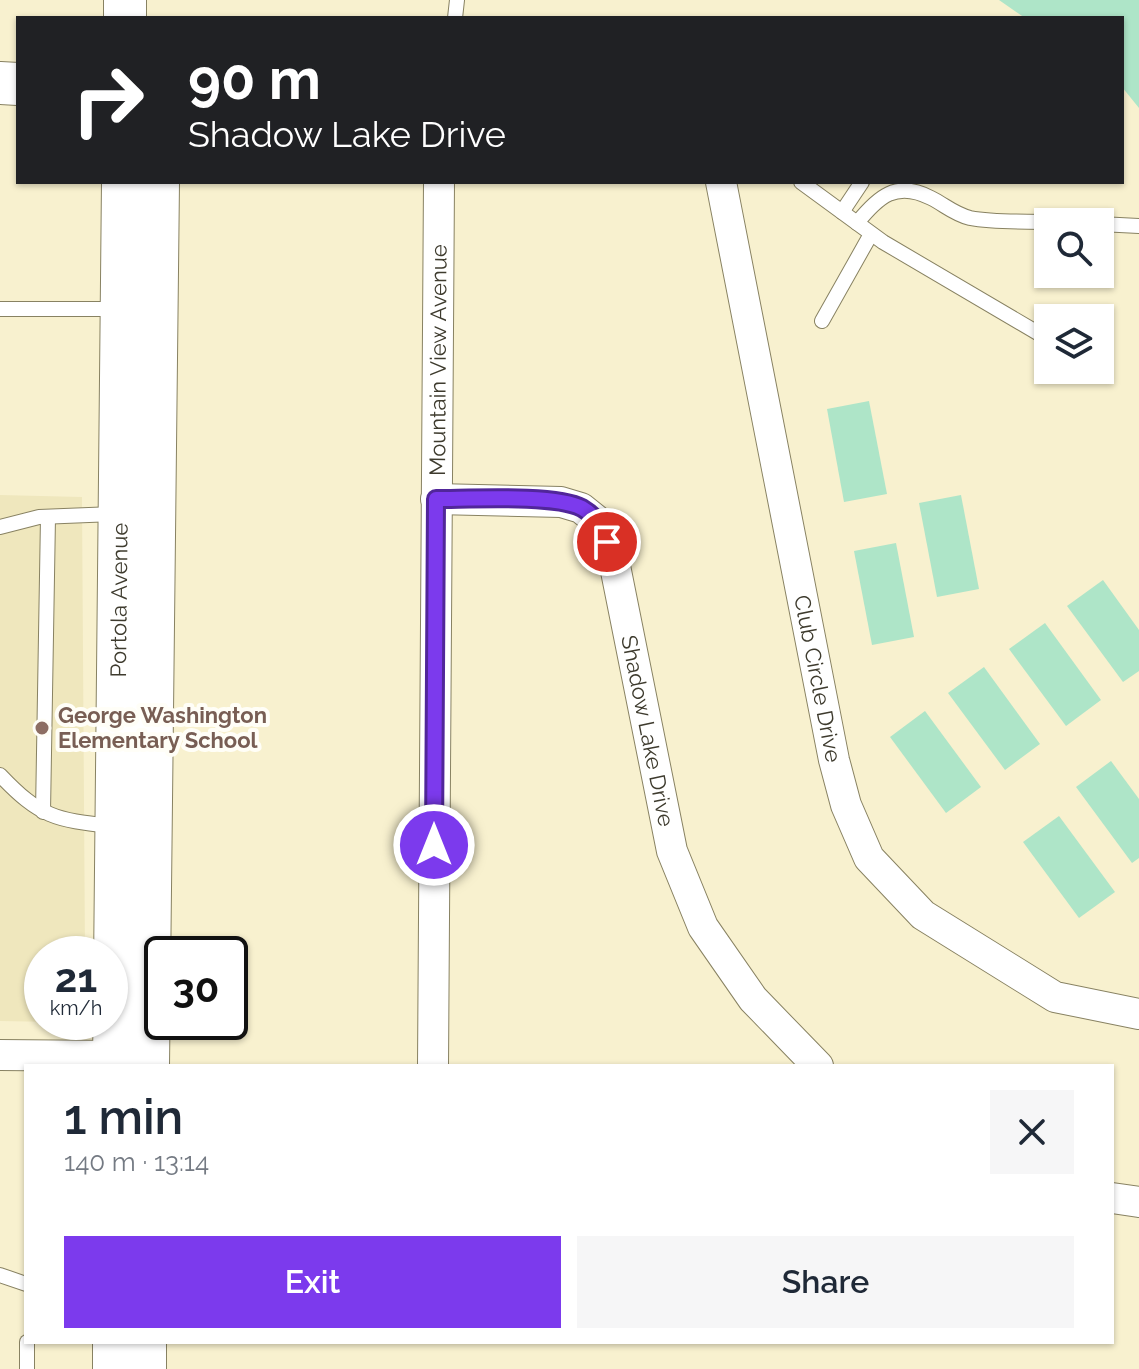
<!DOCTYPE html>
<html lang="en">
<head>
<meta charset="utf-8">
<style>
	body { margin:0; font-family:Raleway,sans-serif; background:#f6f6f7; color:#1f2937; height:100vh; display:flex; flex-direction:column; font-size:30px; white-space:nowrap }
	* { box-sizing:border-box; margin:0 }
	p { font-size:26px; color:#747a83 }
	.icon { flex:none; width:44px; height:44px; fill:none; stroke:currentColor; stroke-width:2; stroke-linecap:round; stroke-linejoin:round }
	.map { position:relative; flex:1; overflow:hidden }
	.details { position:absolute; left:24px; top:1064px; width:1090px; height:280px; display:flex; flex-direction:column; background:#fff; border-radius:0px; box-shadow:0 2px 6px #0004 }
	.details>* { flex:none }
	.banner { position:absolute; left:16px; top:16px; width:1108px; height:168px; border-radius:0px; box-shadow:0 2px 6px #0004; background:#202124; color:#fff; overflow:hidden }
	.buttons { position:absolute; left:1034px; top:208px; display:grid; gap:16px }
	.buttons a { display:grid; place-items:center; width:80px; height:80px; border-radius:0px; background:#fff; box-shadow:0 2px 6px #0004; font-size:40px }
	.speed { position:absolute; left:24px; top:936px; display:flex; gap:16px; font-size:40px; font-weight:700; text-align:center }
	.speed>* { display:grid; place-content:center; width:104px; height:104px; border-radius:50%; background:#fff; box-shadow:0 2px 6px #0004; line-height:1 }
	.speed small { font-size:20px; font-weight:400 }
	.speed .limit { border:4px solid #111; border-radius:12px; background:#fff; color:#111 }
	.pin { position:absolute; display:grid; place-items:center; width:68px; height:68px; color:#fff; margin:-34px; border:4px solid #fff; border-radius:50%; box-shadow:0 2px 8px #0007 }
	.me { position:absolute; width:88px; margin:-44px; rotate:0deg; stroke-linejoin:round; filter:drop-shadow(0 0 6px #0008) }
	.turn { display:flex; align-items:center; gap:28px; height:168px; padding:0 40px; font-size:36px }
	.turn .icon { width:104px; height:104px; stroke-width:2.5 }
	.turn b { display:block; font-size:56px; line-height:68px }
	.round { display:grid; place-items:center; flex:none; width:84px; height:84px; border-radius:0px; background:#f6f6f7 }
	.head { display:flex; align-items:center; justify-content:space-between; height:136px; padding:0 40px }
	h1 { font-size:48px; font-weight:600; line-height:60px }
	.button { display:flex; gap:16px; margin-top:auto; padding:16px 40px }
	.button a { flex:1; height:92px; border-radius:0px; background:#7c3aed; color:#fff; font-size:32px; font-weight:600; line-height:92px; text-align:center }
	.button a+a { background:#f6f6f7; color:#1f2937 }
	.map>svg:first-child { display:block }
	.built { fill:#efe7bd }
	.green { fill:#aee5c8 }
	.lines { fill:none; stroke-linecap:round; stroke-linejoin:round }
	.lane-casing { stroke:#888262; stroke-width:16 }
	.street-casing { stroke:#888262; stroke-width:32 }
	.secondary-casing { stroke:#888262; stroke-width:44 }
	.lane { stroke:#fff; stroke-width:14 }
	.street { stroke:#fff; stroke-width:30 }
	.secondary { stroke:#fff; stroke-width:42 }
	.route-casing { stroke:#51269a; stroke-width:20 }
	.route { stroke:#7c3aed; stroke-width:14 }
	.education-dot { fill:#8d6e63; stroke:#fffef7; stroke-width:3 }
	.labels { text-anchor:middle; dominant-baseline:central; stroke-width:8; stroke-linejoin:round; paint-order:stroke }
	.street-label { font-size:22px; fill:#3e3b2e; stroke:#fffef7 }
	.education-label { font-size:22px; font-weight:bold; fill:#785e54; stroke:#fffef7; text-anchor:start }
</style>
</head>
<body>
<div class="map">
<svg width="1139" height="1369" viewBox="0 0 1139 1369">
	<rect width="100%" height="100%" fill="#f8f1cf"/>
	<polygon class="built" points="0,495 82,497 82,501 85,954 42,954 42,1022 55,1022 0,1021"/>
	<g class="green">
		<polygon points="999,0 1139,0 1139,108 1122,87 1122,18 1025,18"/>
		<polygon points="869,401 887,494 844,502 827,409"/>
		<polygon points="961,495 979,589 937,597 919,503"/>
		<polygon points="896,543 914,637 872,645 854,551"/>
		<polygon points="1103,580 1139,630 1139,671 1123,682 1067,606"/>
		<polygon points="1045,623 1101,700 1066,726 1009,649"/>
		<polygon points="984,667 1040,744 1005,770 948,693"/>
		<polygon points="925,711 981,787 946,813 890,737"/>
		<polygon points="1111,761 1139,799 1139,858 1132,863 1076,787"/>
		<polygon points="1059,816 1115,892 1079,918 1023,842"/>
	</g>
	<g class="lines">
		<defs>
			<g id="lane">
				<polyline points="455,18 457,0"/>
				<polyline points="801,182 883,242 1048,339"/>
				<polyline points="842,212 862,182"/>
				<path d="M857,223c21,-26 39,-43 74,-25 14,7 23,16 39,20 26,5 56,3 82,4"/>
				<polyline points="1100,224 1139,226"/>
				<polyline points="0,309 118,309"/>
				<polyline points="822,321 871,234"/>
				<polyline points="0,527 39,517 114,514"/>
				<path d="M0,775c40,42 55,45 111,51"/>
				<polyline points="43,812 48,517"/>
				<polyline points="0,1275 26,1284"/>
				<polyline points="27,1369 27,1342"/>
			</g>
			<g id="street">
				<path id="s1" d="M721,182l113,578 12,45 23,53 54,57 132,82 84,17"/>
				<path id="s2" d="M436,499l125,3 20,6 20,16 13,37 58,290 31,76 50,72 65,67"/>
				<polyline points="0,1055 114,1056"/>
				<path id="s3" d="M433,1066l6,-884"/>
				<polyline points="1112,1198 1139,1202"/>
			</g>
			<g id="secondary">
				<polyline points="125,18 125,0"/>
				<polyline points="0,83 18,84"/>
				<path id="s4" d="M114,1066l9,-884"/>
				<polyline points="148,1066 158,182"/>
				<polyline points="114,1342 114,1369"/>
				<polyline points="145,1369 145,1342"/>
			</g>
		</defs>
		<use href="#lane" class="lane-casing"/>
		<use href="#street" class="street-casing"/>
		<use href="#secondary" class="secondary-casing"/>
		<use href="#lane" class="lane"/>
		<use href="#street" class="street"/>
		<use href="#secondary" class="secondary"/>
	</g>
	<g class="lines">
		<defs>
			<path id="route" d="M434,845l2,-346c33,0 120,-5 146,9 15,9 20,19 25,34"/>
		</defs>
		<use href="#route" class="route-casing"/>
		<use href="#route" class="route"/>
	</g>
	<circle class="education-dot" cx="42" cy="728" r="8"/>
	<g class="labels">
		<g class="street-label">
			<text stroke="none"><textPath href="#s3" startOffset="706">Mountain View Avenue</textPath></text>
			<text stroke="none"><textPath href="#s4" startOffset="466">Portola Avenue</textPath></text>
			<text stroke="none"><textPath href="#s1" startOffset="506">Club Circle Drive</textPath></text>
			<text stroke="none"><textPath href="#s2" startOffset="384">Shadow Lake Drive</textPath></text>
		</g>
		<g class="education-label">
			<text x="58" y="715">George Washington<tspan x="58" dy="25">Elementary School</tspan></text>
		</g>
	</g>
</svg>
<div class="buttons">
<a><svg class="icon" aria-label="search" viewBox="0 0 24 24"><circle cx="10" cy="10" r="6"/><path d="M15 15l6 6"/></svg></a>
<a><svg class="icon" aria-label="layers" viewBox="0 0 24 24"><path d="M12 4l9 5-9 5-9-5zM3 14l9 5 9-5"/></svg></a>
</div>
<div class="speed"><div>21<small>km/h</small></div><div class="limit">30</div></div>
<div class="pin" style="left:607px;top:542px;background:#d93025"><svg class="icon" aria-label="arrive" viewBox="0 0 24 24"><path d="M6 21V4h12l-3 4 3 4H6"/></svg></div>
<svg class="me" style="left:434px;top:845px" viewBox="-20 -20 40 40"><circle r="17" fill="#7c3aed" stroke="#fff" stroke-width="3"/><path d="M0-11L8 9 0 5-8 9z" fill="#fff"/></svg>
<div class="banner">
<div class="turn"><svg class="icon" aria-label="right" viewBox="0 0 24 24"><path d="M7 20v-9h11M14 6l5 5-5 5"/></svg><div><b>90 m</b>Shadow Lake Drive</div></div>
</div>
<section class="details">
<div class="head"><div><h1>1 min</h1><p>140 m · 13:14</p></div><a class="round"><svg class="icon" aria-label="close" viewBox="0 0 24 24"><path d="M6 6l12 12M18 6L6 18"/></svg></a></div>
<div class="button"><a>Exit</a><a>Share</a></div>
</section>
</div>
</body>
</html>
